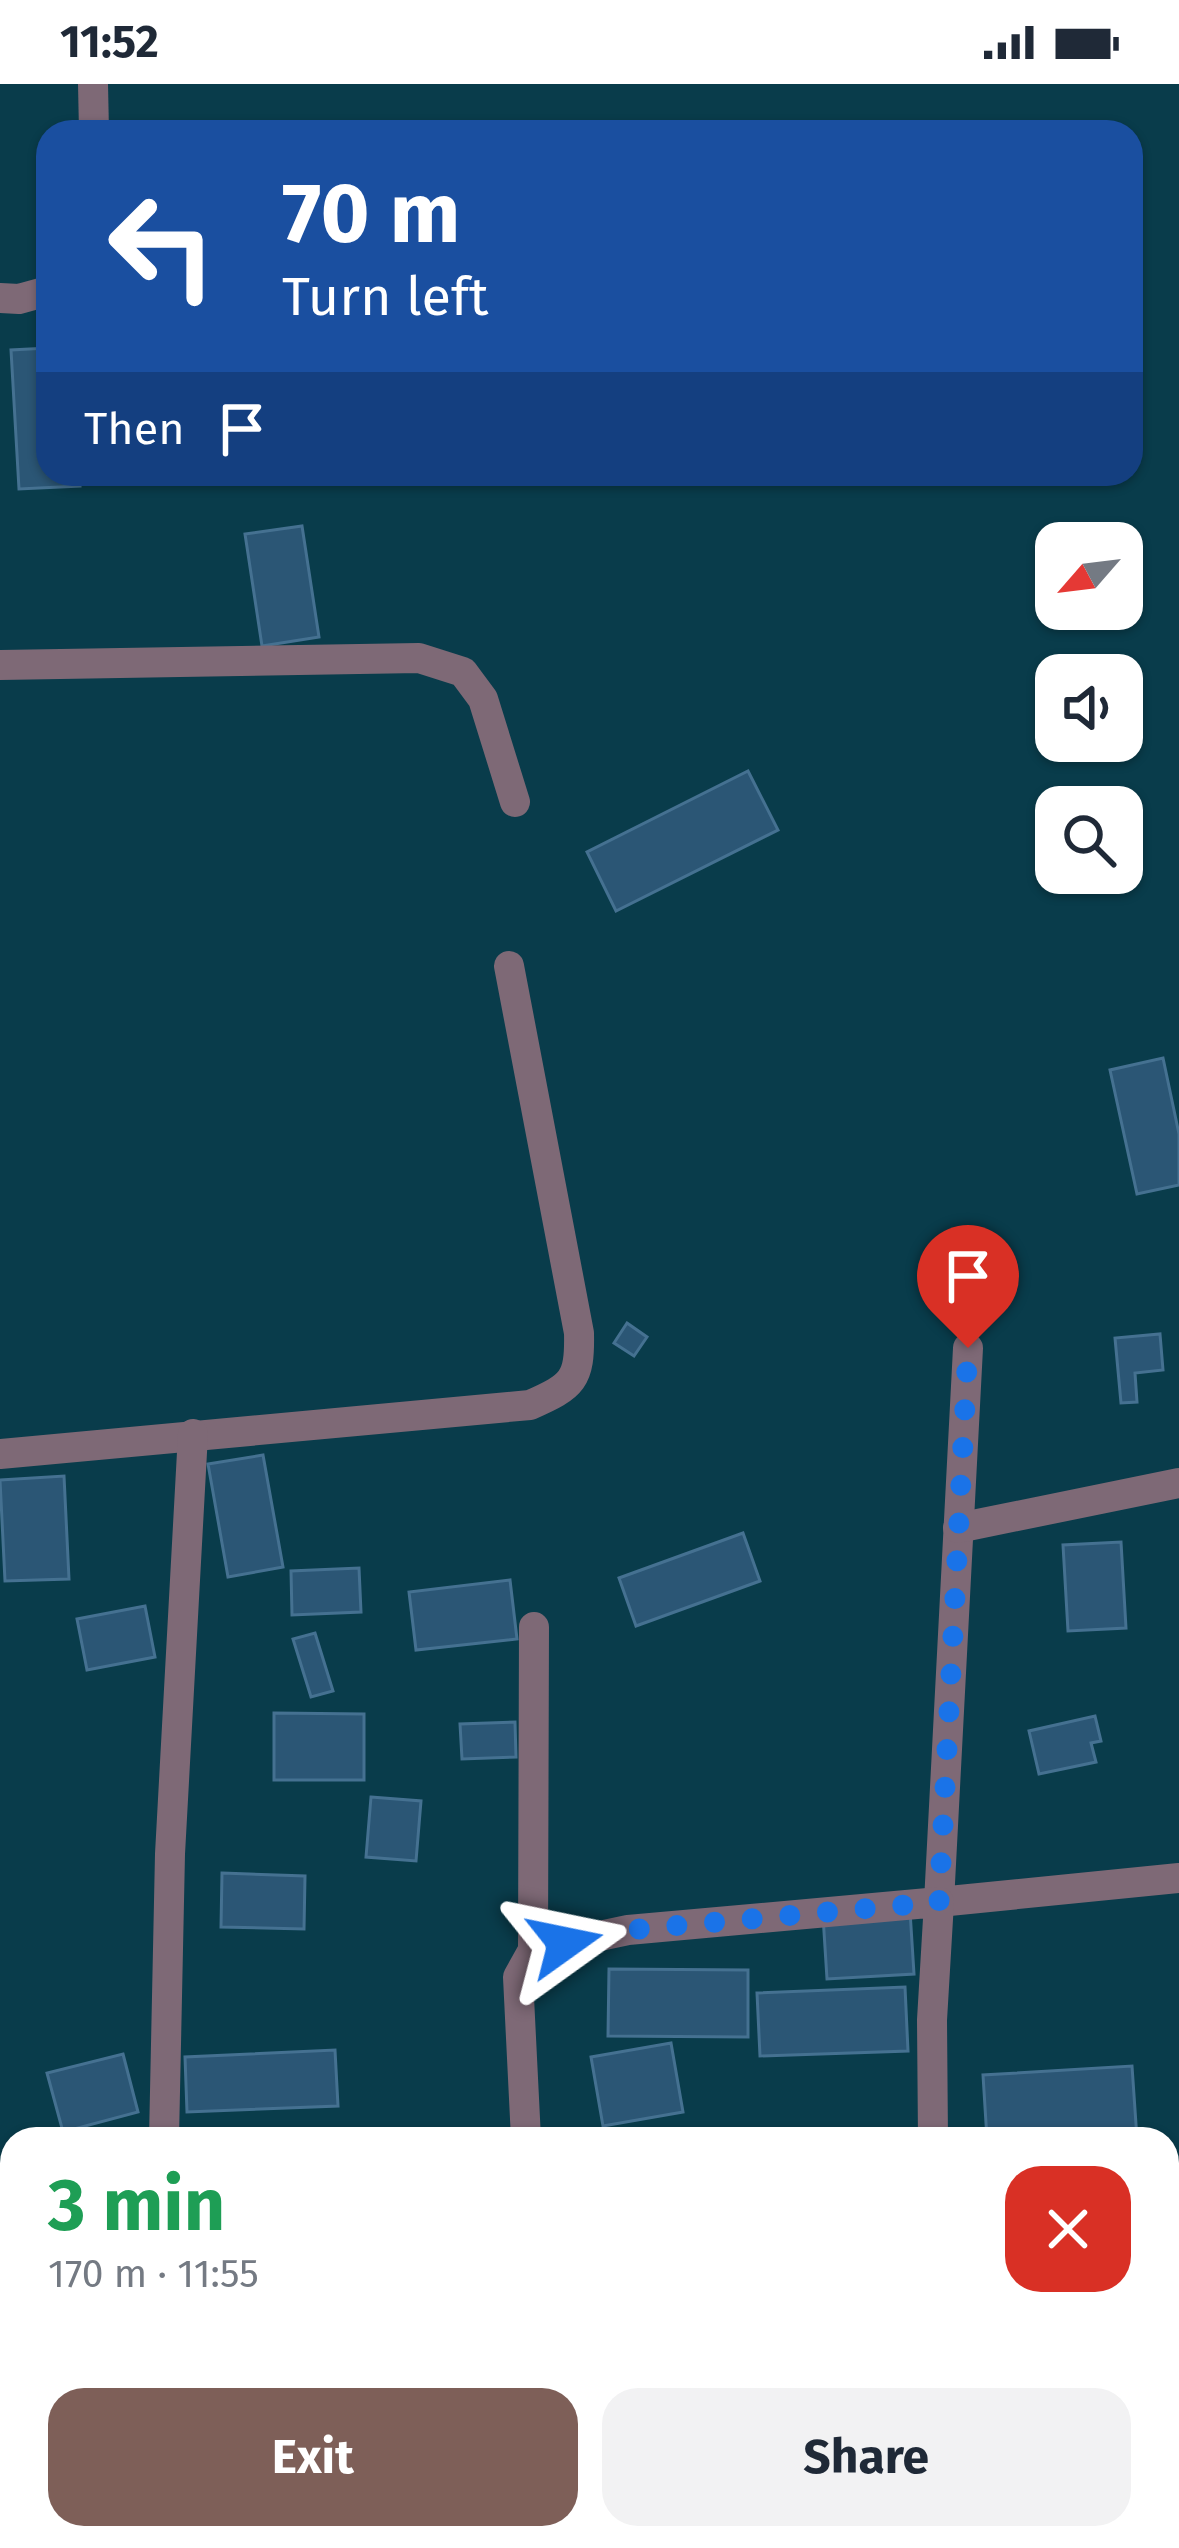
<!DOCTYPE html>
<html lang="en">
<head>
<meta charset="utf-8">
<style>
	body { margin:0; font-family:"Fira Sans",sans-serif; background:#f2f2f3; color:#1f2937; height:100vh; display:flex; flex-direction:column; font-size:45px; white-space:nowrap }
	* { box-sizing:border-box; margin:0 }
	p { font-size:39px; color:#747a83 }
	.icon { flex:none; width:66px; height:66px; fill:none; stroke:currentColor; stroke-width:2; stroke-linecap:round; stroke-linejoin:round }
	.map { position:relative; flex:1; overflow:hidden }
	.drawer { position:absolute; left:0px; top:2043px; width:1179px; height:423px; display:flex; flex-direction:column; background:#fff; border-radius:36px 36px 0 0; box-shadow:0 3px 9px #0004 }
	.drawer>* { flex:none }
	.hud { position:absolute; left:36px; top:36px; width:1107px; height:366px; border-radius:36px; box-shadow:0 3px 9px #0004; background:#1a4fa0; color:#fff; overflow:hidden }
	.needle { width:78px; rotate:242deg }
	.fabs { position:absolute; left:1035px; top:438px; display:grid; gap:24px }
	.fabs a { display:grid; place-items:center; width:108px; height:108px; border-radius:24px; background:#fff; box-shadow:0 3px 9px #0004; font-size:60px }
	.pin { position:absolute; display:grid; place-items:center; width:102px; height:102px; color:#fff; margin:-123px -51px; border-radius:50% 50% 50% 0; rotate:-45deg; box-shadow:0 0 12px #0007 }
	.pin .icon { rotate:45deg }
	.me { position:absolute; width:132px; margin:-66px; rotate:78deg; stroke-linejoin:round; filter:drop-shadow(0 0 9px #0008) }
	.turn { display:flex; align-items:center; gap:42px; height:252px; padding:0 48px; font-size:54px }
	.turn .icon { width:156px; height:156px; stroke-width:2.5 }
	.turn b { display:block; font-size:84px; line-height:102px }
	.then { display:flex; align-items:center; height:114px; padding:0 48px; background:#0003; gap:24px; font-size:45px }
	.round { display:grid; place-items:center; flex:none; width:126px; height:126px; border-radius:36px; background:#f2f2f3 }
	.overview { display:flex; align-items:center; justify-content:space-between; height:204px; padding:0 48px }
	h1 { font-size:72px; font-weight:700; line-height:90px; color:#1e9e55 }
	.button { display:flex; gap:24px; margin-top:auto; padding:24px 48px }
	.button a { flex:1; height:138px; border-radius:36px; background:#7e5f58; color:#fff; font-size:48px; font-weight:700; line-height:138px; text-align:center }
	.button a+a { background:#f2f2f3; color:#1f2937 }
	.status { display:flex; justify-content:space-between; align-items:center; height:84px; padding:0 60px; background:#fff; direction:ltr }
	.status svg { height:33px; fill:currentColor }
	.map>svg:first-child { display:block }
	.building { fill:#2b5675; stroke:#457191; stroke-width:3 }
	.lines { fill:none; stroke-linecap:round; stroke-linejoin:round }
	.minor { stroke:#7e6976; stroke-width:30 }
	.route { stroke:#1a73e8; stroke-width:21; stroke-dasharray:0 37.8 }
</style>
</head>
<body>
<div class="status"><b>11:52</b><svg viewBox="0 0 49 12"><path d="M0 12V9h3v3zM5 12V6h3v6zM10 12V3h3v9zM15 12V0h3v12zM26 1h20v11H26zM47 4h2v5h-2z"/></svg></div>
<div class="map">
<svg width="1179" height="2464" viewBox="0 0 1179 2464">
	<rect width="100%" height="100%" fill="#093c4b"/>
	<g class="building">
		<polygon points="48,264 48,390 79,390 80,402 19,405 11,266"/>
		<polygon points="302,442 319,553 262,562 245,450"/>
		<polygon points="748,687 778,746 616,827 587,768"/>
		<polygon points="1163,974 1179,1050 1179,1101 1137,1110 1110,986"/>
		<polygon points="627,1239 647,1253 634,1272 614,1259"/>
		<polygon points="1160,1250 1163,1286 1135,1289 1137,1318 1121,1319 1115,1254"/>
		<polygon points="263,1371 283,1483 228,1493 208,1380"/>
		<polygon points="64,1392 69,1495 5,1497 0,1396"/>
		<polygon points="743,1449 760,1497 636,1542 619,1494"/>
		<polygon points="1121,1458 1126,1544 1068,1547 1063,1461"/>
		<polygon points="359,1484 361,1528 292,1531 291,1487"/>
		<polygon points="510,1496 517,1555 416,1566 409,1508"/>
		<polygon points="145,1522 155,1573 87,1586 77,1535"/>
		<polygon points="315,1549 333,1607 311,1613 293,1555"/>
		<polygon points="274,1629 364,1630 364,1696 274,1696"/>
		<polygon points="1095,1632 1101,1657 1091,1659 1096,1678 1039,1690 1029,1647"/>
		<polygon points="515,1638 516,1673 462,1675 460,1640"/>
		<polygon points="371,1713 421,1717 416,1777 366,1773"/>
		<polygon points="222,1789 305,1792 304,1845 221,1843"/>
		<polygon points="910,1827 914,1890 827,1895 823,1832"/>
		<polygon points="609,1885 748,1886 748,1953 608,1952"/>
		<polygon points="905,1903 908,1967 760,1972 757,1909"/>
		<polygon points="671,1959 683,2028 603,2042 591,1973"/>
		<polygon points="335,1966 338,2022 187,2028 185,1973"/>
		<polygon points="123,1970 138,2028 63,2048 47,1989"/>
		<polygon points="1132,1982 1137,2055 987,2055 983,1991"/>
		<polygon points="12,2304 12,2371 11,2372 0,2349 0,2309"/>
		<polygon points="38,2454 106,2454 110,2464 18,2464"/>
		<polygon points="365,2454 427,2454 428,2456 406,2464 369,2464"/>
		<polygon points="810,2454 884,2454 883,2464 810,2464"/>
	</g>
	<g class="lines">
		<g class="minor">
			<polyline points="93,0 94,48"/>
			<polyline points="0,214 19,215 48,207"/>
			<polyline points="0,581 419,574 463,588 483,615 515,718"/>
			<polyline points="968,1264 939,1818 1179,1794"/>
			<path d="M0,1370l530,-49c43,-19 50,-25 49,-72l-70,-367"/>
			<polyline points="958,1444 1179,1399"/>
			<polyline points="533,1866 534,1543"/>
			<polyline points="164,2055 170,1770 193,1350"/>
			<polyline points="526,2055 518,1893 533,1866 628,1846 939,1818 932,1936 933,2055"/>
			<polyline points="1167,2208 1179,2207"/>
			<polyline points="0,2286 12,2281"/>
			<polyline points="159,2464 159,2454"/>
			<polyline points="546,2464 546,2454"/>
			<polyline points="933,2464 933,2454"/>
		</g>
	</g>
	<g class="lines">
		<polyline class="route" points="565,1859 628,1846 939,1818 968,1264"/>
	</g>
</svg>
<div class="fabs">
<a><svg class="needle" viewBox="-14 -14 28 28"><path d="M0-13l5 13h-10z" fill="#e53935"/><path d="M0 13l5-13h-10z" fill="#747a83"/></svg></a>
<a><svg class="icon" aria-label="sound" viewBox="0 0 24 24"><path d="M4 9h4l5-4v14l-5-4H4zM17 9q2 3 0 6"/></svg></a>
<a><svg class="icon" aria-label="search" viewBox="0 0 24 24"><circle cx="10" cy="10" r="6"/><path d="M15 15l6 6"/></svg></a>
</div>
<div class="pin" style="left:968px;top:1264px;background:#d93025"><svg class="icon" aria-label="arrive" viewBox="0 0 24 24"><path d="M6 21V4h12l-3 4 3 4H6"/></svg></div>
<svg class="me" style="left:565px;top:1859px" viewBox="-20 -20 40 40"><path d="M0-17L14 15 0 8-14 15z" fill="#1a73e8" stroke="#fff" stroke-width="4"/></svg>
<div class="hud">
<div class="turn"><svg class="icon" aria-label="left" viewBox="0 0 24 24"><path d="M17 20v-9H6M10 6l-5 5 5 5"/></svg><div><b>70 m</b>Turn left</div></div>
<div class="then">Then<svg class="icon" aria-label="arrive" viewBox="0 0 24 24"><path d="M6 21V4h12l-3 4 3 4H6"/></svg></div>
</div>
<section class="drawer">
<div class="overview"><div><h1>3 min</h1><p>170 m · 11:55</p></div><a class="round" style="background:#d93025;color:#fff"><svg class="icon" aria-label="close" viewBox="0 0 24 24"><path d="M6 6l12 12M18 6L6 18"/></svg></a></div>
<div class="button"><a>Exit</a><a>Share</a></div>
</section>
</div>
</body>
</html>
